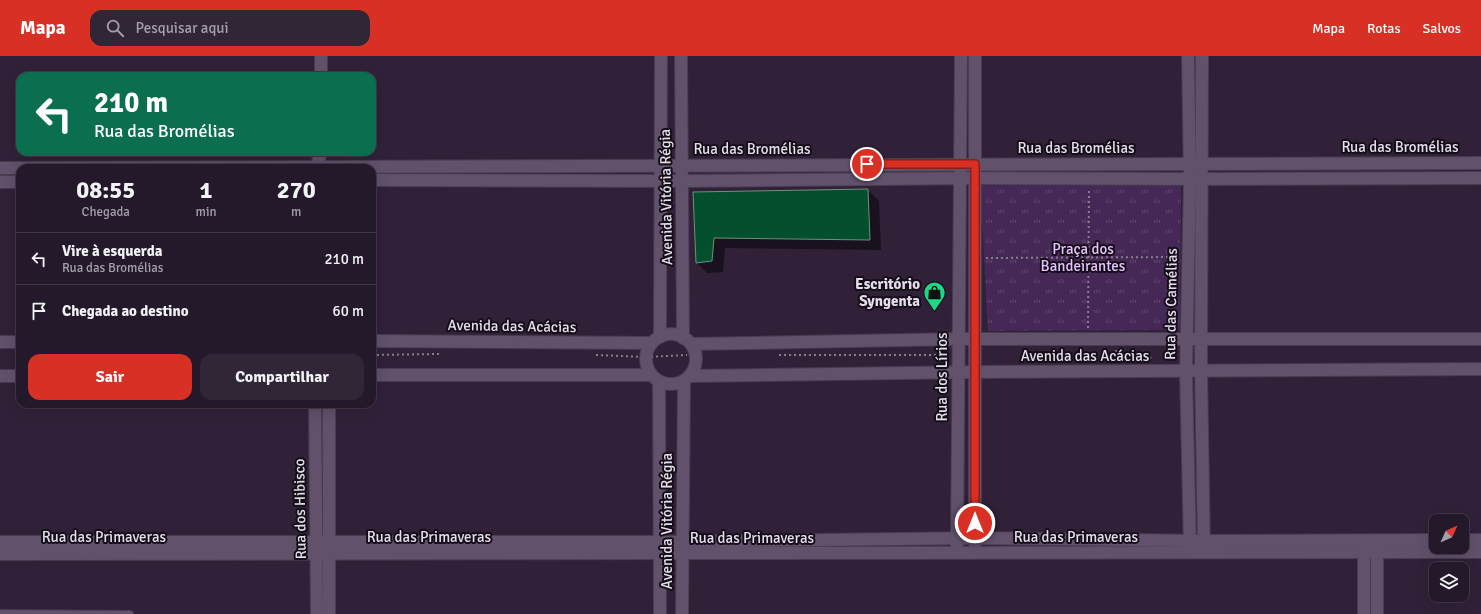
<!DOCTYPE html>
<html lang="pt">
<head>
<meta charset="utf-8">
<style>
	body { margin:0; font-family:Signika,sans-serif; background:#302636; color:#f1f3f6; height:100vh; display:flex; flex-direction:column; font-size:15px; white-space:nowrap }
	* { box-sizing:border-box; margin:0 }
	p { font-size:13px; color:#a3a0a8 }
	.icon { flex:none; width:22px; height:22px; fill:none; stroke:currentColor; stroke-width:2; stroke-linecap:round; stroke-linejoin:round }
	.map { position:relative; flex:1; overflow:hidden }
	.panel { position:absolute; left:16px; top:108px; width:360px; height:244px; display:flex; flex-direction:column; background:#24192a; border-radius:12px; box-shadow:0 4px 16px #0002,0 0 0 1px #413847 }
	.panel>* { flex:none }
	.hud { position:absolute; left:16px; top:16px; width:360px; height:84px; border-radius:12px; box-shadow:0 4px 16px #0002,0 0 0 1px #413847; background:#0b6e4f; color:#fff; overflow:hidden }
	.needle { width:26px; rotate:45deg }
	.buttons { position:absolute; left:1429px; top:458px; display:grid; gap:8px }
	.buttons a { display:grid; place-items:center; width:40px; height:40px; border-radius:8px; background:#24192a; box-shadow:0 4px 16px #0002,0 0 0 1px #413847; font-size:20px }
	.pin { position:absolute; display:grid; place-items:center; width:34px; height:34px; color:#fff; margin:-17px; border:2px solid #fff; border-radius:50%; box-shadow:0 1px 4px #0007 }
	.me { position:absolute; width:44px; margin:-22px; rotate:0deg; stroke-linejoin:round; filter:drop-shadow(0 0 3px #0008) }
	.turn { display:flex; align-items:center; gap:14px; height:84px; padding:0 12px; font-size:18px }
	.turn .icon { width:52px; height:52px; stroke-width:2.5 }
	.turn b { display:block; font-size:28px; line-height:34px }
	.eta { display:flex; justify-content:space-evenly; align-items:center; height:68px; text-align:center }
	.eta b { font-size:24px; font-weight:800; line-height:28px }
	.action { display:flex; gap:8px; margin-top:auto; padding:8px 12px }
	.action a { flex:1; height:46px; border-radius:12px; background:#d93025; color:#fff; font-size:16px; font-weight:800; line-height:46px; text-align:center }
	.action a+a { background:#302636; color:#f1f3f6 }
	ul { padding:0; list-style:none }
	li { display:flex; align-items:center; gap:12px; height:52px; padding:0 12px; border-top:1px solid #413847 }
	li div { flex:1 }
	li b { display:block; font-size:15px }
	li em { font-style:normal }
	header { display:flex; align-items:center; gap:24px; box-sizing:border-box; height:56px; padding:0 20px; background:#d93025; color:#fff }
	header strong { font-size:19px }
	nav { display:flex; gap:22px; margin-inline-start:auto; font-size:14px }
	.search { width:280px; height:36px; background:#302636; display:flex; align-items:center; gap:10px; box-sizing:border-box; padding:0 14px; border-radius:12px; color:#a3a0a8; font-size:15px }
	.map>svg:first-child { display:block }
	.park { fill:url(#park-tufts) }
	.shadow { fill:#0007 }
	.building { fill:#034f2e; stroke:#70907c }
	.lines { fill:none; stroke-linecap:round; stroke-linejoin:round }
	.lane-casing { stroke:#493c50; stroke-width:8 }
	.street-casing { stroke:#493c50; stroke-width:14 }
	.secondary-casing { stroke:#493c50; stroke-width:14 }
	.path { stroke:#897d90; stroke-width:2; stroke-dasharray:2 3; stroke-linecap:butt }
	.lane { stroke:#61516b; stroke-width:6 }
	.street { stroke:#61516b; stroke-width:12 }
	.secondary { stroke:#61516b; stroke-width:12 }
	.route-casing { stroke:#8d1f18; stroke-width:10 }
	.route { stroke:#d93025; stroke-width:7 }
	.labels { text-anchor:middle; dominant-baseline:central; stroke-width:4; stroke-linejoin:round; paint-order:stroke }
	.street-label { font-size:15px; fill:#e6dcec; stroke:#140e18 }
	.park-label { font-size:15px; fill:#e7c1ff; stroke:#140e18 }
	.poi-label { font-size:15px; font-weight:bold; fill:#e6dcec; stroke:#140e18; text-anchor:end }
</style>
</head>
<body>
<header>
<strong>Mapa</strong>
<div class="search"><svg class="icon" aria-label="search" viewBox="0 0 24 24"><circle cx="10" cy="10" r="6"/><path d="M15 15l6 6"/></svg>Pesquisar aqui</div>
<nav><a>Mapa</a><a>Rotas</a><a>Salvos</a></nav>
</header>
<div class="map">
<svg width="1481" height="558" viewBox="0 0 1481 558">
	<defs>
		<pattern id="park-tufts" width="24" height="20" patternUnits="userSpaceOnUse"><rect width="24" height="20" fill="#452855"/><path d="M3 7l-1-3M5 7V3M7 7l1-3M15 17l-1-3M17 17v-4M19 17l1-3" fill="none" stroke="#60476e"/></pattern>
	</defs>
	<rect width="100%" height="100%" fill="#302138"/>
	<polygon class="park" points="980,127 1181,128 1180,274 988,275"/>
	<polygon class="shadow" points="868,134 879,145 881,194 725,192 723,216 707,217 696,206 694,137"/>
	<polygon class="building" points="868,133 870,184 714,182 712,205 696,207 693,136"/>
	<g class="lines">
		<defs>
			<polyline id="lane" points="0,557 130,558"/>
			<g id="street">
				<polyline points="321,0 321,20"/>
				<polyline points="975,0 975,490"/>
				<polyline points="1188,0 1190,123 1186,316 1190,492"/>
				<polyline points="1202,0 1201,315 1204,492"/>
				<polyline points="0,112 1481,107"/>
				<polyline points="316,112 321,96"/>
				<polyline points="372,124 681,125 975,122 1202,123 1481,122"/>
				<polyline points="0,126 20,126"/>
				<polyline points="315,348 317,558"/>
				<polyline points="329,348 329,558"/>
				<polyline points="1462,484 1481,484"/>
				<polyline points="0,486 660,486 975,482 1203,485 1436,484"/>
				<polyline points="1364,488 1364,558"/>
				<polyline points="1377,489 1377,558"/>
				<polyline points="957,490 961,0"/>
				<polyline points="0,498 1481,496"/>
			</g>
			<g id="secondary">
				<polyline points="681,0 683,282"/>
				<circle cx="671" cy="303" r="25"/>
				<polyline points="660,281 661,0"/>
				<polyline points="372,285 652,287"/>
				<polyline points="0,286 20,286"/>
				<polyline points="691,288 958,283 1481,283"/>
				<polyline points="372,319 651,319"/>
				<polyline points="0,320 20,320"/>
				<polyline points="690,320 975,316 1481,313"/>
				<polyline points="659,326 660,558"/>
				<polyline points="682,558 684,325"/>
			</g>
		</defs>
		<use href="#lane" class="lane-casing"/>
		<use href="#street" class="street-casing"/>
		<use href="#secondary" class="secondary-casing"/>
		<g class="path">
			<polyline points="986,202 1177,201"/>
			<polyline points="1088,272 1089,134"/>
			<polyline points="1115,295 1152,302"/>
			<polyline points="372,299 439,298"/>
			<polyline points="596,299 646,301 687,299"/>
			<polyline points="779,299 947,299"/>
		</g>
		<use href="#lane" class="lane"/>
		<use href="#street" class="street"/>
		<use href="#secondary" class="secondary"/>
	</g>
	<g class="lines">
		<defs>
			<polyline id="route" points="867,108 975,108 975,467"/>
		</defs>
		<use href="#route" class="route-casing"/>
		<use href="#route" class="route"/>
	</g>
	<defs>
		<symbol id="shop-pin" viewBox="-11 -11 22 30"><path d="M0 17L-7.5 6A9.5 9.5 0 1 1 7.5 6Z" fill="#1ed888" stroke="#140e18"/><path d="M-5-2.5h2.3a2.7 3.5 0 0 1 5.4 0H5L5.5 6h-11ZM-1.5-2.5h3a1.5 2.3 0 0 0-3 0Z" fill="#111"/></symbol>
	</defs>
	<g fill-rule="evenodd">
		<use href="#shop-pin" x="922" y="224" width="25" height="34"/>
	</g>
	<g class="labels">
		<g class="street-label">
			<text x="1400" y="91">Rua das Bromélias</text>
			<text x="1076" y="92">Rua das Bromélias</text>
			<text x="752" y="93">Rua das Bromélias</text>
			<text transform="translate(666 141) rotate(-91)">Avenida Vitória Régia</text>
			<text transform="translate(1171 248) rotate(-89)">Rua das Camélias</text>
			<text transform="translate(512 270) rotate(1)">Avenida das Acácias</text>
			<text x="1085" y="300">Avenida das Acácias</text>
			<text transform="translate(942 321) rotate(-90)">Rua dos Lírios</text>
			<text transform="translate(300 453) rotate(-91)">Rua dos Hibisco</text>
			<text transform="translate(667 465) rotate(-90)">Avenida Vitória Régia</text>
			<text x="104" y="481">Rua das Primaveras</text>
			<text x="429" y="481">Rua das Primaveras</text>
			<text x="1076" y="481">Rua das Primaveras</text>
			<text x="752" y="482">Rua das Primaveras</text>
		</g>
		<g class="park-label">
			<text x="1083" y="193">Praça dos<tspan x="1083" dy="17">Bandeirantes</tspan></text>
		</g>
		<g class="poi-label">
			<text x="920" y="228">Escritório<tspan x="920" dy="17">Syngenta</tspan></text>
		</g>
	</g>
</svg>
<div class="buttons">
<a><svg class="needle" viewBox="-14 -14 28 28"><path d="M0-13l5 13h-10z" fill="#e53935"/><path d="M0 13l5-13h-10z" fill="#a3a0a8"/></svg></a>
<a><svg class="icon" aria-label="layers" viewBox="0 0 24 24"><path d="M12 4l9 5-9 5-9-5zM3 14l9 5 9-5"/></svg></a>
</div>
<div class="pin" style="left:867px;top:108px;background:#d93025"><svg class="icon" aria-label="arrive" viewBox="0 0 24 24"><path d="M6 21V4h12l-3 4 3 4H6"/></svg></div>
<svg class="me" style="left:975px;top:467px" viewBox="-20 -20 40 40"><circle r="17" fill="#d93025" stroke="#fff" stroke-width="3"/><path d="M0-11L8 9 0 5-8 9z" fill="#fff"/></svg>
<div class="hud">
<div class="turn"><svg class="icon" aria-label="left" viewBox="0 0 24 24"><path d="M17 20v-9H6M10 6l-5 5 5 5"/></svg><div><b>210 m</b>Rua das Bromélias</div></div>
</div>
<section class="panel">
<div class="eta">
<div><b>08:55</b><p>Chegada</p></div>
<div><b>1</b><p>min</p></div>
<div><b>270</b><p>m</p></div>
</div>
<ul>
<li><svg class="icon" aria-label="left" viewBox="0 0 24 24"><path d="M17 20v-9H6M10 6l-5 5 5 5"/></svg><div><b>Vire à esquerda</b><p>Rua das Bromélias</p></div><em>210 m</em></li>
<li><svg class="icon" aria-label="arrive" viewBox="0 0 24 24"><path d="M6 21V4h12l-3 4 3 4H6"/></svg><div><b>Chegada ao destino</b></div><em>60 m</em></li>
</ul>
<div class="action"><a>Sair</a><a>Compartilhar</a></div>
</section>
</div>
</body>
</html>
